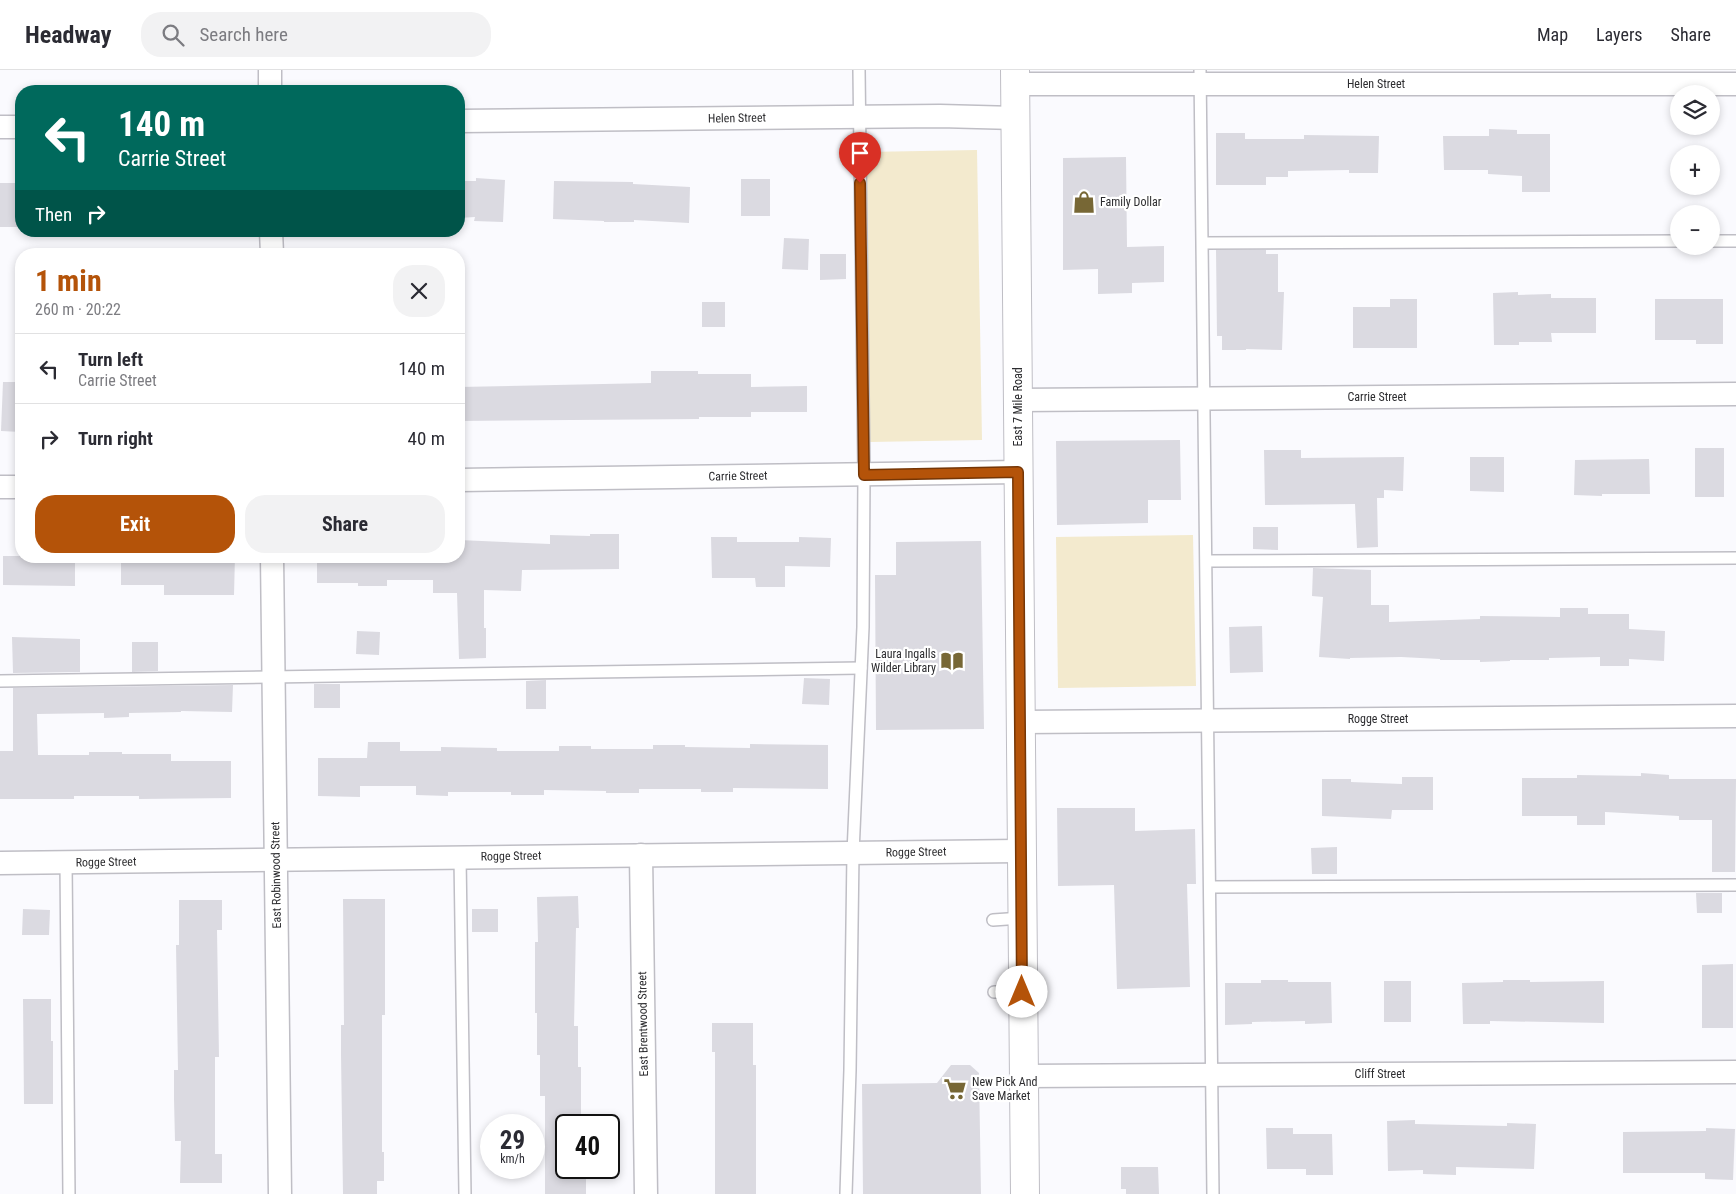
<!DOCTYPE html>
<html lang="en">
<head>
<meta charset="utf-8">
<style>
	body { margin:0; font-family:"Roboto Condensed",sans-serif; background:#f2f2f3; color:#2b2b33; height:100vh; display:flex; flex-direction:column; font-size:19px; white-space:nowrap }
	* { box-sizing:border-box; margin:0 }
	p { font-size:16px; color:#7c7c81 }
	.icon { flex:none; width:28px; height:28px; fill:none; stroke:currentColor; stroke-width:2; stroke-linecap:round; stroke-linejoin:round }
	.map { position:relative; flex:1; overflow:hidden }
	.side { position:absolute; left:15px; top:178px; width:450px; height:315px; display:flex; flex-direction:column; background:#fff; border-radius:20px; box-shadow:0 2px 8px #0003 }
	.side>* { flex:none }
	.top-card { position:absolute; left:15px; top:15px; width:450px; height:152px; border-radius:20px; box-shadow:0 2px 8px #0003; background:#00695c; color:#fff; overflow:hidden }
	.controls { position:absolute; left:1670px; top:15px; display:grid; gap:10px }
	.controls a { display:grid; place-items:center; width:50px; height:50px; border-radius:50%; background:#fff; box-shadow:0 2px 8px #0003; font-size:25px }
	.speed { position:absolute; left:480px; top:1044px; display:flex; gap:10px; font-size:25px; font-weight:700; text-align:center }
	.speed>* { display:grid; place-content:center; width:65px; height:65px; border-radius:50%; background:#fff; box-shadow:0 2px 8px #0003; line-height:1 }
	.speed small { font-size:12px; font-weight:400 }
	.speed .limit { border:2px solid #111; border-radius:8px; background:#fff; color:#111 }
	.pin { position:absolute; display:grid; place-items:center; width:42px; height:42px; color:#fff; margin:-51px -21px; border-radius:50% 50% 50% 0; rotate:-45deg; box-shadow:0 0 5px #0007 }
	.pin .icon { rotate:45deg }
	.me { position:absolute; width:55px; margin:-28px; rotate:0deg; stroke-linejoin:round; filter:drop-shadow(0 0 4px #0008) }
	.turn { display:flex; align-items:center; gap:18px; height:105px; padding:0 20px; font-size:22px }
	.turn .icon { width:65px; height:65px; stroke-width:2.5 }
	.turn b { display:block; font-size:35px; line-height:42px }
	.then { display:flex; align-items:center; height:48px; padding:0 20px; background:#0003; gap:10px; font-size:19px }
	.round { display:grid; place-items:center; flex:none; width:52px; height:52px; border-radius:20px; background:#f2f2f3 }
	.headline { display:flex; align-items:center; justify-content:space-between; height:85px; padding:0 20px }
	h1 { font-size:30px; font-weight:700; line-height:38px; color:#b45309 }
	.primary-button { display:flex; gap:10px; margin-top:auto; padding:10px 20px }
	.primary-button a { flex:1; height:58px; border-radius:20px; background:#b45309; color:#fff; font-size:20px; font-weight:700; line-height:58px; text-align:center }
	.primary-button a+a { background:#f2f2f3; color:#2b2b33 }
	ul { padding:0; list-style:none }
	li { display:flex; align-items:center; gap:15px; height:70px; padding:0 20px; border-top:1px solid #e1e1e2 }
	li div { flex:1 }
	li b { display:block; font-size:19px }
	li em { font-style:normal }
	header { display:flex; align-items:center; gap:30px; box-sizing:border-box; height:70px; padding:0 25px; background:#fff; border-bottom:1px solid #e1e1e2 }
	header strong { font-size:24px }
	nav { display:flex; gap:28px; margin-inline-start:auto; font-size:18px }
	.search { width:350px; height:45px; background:#f2f2f3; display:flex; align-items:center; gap:12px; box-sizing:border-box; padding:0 18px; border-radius:20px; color:#7c7c81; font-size:19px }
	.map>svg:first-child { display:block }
	.green { fill:#f3eace }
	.building { fill:#dbdae1 }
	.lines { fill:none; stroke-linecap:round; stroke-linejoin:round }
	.service-casing { stroke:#bfbec5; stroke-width:14 }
	.minor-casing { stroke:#bfbec5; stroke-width:25 }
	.tertiary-casing { stroke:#bfbec5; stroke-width:30 }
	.service { stroke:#fff; stroke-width:11 }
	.minor { stroke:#fff; stroke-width:22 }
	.tertiary { stroke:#fff; stroke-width:28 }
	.route-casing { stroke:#753606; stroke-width:12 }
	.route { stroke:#b45309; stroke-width:9 }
	.labels { text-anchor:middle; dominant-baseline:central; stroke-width:4.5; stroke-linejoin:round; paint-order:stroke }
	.street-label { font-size:12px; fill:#2c2c2f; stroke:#fff }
	.poi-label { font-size:12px; fill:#2c2c2f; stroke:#fff; text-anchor:start }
</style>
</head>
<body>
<header>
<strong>Headway</strong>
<div class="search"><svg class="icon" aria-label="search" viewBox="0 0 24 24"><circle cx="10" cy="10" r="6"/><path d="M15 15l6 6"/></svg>Search here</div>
<nav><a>Map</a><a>Layers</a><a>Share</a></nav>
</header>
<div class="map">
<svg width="1736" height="1124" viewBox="0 0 1736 1124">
	<rect width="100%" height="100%" fill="#fafafe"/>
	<g class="green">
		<polygon points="977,80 982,370 870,372 866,82"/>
		<polygon points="1193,465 1196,616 1058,618 1056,467"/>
	</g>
	<g class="building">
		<polygon points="1489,59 1517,60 1517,64 1550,64 1550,122 1522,122 1522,106 1488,104 1488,100 1444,100 1443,66 1489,66"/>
		<polygon points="1216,63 1245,63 1245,69 1304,69 1304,65 1379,66 1378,103 1349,103 1349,100 1288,101 1288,107 1266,107 1266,115 1216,115"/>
		<polygon points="1126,87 1127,177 1164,176 1164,212 1132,213 1132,223 1098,224 1098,199 1063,200 1063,88"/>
		<polygon points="476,108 505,110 503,152 474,151 475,147 459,148 459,111 476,111"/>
		<rect x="741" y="109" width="29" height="37"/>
		<polygon points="554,111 633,112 633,114 690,117 689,153 634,150 634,152 604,152 604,151 553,149"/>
		<rect x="0" y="113" width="21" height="44"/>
		<polygon points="784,168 809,169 808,200 782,199"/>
		<polygon points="1216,180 1266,180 1266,184 1278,184 1278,222 1284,222 1282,280 1246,279 1246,280 1222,280 1222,266 1217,266"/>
		<polygon points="820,184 846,184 846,209 820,210"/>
		<polygon points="1518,222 1518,225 1551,224 1551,228 1596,228 1596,263 1551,263 1552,272 1519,272 1519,275 1494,275 1493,223"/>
		<polygon points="1390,229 1417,229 1417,278 1353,278 1353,237 1390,237"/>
		<polygon points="1655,229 1723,229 1723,274 1696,274 1696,270 1655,270"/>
		<rect x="702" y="232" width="23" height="25"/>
		<polygon points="651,301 698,301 698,304 751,304 751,317 807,316 807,342 751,342 751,347 699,347 699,349 459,351 459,317 651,313"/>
		<polygon points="3,312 21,312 21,362 1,361"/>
		<polygon points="1180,370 1181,430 1148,430 1148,453 1057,455 1056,371"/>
		<rect x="1695" y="378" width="29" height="49"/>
		<polygon points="1264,380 1301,380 1301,388 1404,387 1403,421 1384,420 1384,428 1377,428 1378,477 1357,478 1355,434 1265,435"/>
		<polygon points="1470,387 1504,387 1504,422 1470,421"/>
		<polygon points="1649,389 1650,424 1602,424 1602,426 1574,425 1575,390"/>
		<polygon points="1253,457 1278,457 1278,480 1253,479"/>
		<polygon points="590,464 619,464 619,499 522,500 521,521 484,520 484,558 486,558 486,588 459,589 457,523 433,523 433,510 387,510 387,516 358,516 358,513 317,513 317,486 459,486 459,470 550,474 550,465 590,466"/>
		<polygon points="711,467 737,467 737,472 799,472 799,467 831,468 830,497 785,496 785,517 756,517 755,508 712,508"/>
		<polygon points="981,471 984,659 876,660 875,505 896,505 896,472"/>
		<polygon points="3,486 75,486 75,516 3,515"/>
		<polygon points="121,486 235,486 234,525 164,525 164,515 121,515"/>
		<polygon points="1313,498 1371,500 1371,535 1389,535 1389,552 1480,549 1480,546 1560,547 1560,538 1588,538 1588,544 1629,544 1629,559 1665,561 1664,591 1629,589 1629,596 1600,596 1600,587 1549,588 1549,590 1510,590 1510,591 1480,592 1480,590 1440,590 1440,589 1401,587 1350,588 1350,589 1319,587 1323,527 1312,526"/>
		<polygon points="1262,556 1263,602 1230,603 1229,557"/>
		<polygon points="357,561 380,562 379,585 356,584"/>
		<polygon points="12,567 80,569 80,602 13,603"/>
		<polygon points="132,572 158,572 158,601 132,602"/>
		<polygon points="804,608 830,609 829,635 802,634"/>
		<polygon points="546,610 546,639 526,639 526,611"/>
		<rect x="314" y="614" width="26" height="24"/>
		<polygon points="233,615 232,642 181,641 181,642 129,643 129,647 104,648 104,643 37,644 38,685 89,685 89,682 122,682 122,684 171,684 171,691 231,691 231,728 139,729 139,726 74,726 74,729 0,729 0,681 13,681 13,618"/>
		<polygon points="368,672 400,672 400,681 441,681 441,677 497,678 497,681 559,681 559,676 591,676 591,679 653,679 653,675 685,675 685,677 750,678 750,674 828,675 828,719 733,718 733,722 701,722 701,719 639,719 639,723 606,723 606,721 544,720 544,725 511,725 511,722 448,722 448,726 416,725 416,716 360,716 360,727 318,726 318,688 367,688"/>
		<polygon points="1641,703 1669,705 1669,709 1736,709 1735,802 1712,802 1712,750 1679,750 1679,746 1605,742 1605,755 1577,755 1577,746 1522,746 1522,708 1577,708 1577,705 1641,706"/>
		<polygon points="1402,707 1433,707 1433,740 1392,740 1391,749 1322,746 1322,709 1351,709 1351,712 1402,714"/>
		<polygon points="1057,738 1135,738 1135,761 1195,759 1196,814 1187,814 1190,917 1117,919 1114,815 1058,816"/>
		<polygon points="1337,777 1337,804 1312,804 1311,778"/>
		<polygon points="1696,823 1722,823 1722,843 1697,843"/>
		<polygon points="578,826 579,858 576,858 574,956 578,956 578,997 581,997 581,1055 566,1055 566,1098 586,1098 586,1124 545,1124 545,1026 540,1026 540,985 537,985 537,943 535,943 535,872 538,872 537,827"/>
		<polygon points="343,829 385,829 385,945 382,945 382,1082 384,1082 384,1111 377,1111 377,1124 343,1124 341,984 341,955 344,955"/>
		<polygon points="179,830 222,830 222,860 217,860 219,987 215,987 215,1084 222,1084 222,1113 180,1113 181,1071 175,1071 174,1029 174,1000 178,1000 176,875 179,875"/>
		<polygon points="23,839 50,840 49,865 22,865"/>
		<rect x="472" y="839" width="26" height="23"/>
		<polygon points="1733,894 1733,958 1702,958 1702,895"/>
		<polygon points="1261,910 1288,910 1288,912 1331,912 1332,953 1305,954 1305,951 1252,952 1252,954 1225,955 1225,913 1261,913"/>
		<polygon points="1503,910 1530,910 1530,912 1604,911 1604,953 1490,951 1490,954 1463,954 1462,913 1503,912"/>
		<rect x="1384" y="911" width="27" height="41"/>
		<polygon points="23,929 51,929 51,971 53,971 53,1034 24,1034"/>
		<polygon points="712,953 753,953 753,995 756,995 756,1124 715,1124 715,982 712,982"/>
		<polygon points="951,995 970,995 979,1003 981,1124 863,1124 862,1014 937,1013"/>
		<polygon points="1415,1050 1415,1054 1507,1056 1507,1053 1536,1054 1534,1099 1456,1097 1456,1105 1423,1104 1423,1100 1388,1101 1387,1051"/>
		<polygon points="1266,1058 1293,1058 1293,1064 1332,1064 1333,1105 1306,1105 1306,1099 1267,1099"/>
		<polygon points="1706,1058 1735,1059 1733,1110 1705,1109 1705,1103 1623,1103 1623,1062 1706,1061"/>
		<polygon points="1121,1097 1158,1097 1159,1124 1126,1124 1126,1119 1121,1119"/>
	</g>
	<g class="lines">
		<defs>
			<g id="service">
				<polyline points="1200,0 1213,1124"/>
				<polyline points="1711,171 1736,171"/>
				<polyline points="1203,173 1679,171"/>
				<polyline points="1207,491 1736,488"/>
				<polyline points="0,611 861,598"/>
				<polyline points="460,787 465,1124"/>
				<polyline points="66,792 69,1124"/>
				<polyline points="1210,817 1736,815"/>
				<polyline points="993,850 1022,848"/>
				<polyline points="994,922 1023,922"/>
				<polyline points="846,1124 850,1000 853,783 863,557 864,405 859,0"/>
			</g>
			<g id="minor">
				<polyline points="270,0 270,21"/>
				<polyline points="1015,14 1736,14"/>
				<polyline points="459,51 940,46 1015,48"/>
				<polyline points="0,57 21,57"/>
				<polyline points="271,161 272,184"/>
				<polyline points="1018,330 1736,324"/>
				<polyline points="459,410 1018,402"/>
				<polyline points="0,417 21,417"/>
				<polyline points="272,486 280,1124"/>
				<polyline points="1021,652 1736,646"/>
				<polyline points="641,785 646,1124"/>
				<polyline points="0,793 1022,781"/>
				<polyline points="1024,1006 1736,1002"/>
			</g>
			<polyline id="tertiary" points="1015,0 1025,1124"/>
		</defs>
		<use href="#service" class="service-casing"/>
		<use href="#minor" class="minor-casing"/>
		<use href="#tertiary" class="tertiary-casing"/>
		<use href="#service" class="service"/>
		<use href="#minor" class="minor"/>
		<use href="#tertiary" class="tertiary"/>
	</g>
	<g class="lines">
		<defs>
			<polyline id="route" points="860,113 864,405 1018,402 1022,922"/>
		</defs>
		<use href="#route" class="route-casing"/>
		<use href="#route" class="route"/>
	</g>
	<defs>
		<symbol id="shop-bare" viewBox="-9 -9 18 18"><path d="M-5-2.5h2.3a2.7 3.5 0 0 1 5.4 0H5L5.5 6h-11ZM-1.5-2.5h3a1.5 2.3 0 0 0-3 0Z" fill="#776735" stroke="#fff" stroke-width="2.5" paint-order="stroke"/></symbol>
		<symbol id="library-bare" viewBox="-9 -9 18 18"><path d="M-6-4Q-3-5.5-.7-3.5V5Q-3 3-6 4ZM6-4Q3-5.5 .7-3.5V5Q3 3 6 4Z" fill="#776735" stroke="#fff" stroke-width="2.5" paint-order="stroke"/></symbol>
		<symbol id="supermarket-bare" viewBox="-9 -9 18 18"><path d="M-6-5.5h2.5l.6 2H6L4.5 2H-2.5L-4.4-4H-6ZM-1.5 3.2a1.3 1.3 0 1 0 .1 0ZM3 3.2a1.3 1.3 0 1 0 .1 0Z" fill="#776735" stroke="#fff" stroke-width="2.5" paint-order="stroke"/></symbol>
	</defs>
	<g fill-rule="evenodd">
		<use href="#shop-bare" x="1068" y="116" width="32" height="32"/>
		<use href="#library-bare" x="936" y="575" width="32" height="32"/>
		<use href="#supermarket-bare" x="939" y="1003" width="32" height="32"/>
	</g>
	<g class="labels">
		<g class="street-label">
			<text x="1376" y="14">Helen Street</text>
			<text transform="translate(737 48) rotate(-1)">Helen Street</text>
			<text x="1377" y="327">Carrie Street</text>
			<text transform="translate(1018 337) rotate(-90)">East 7 Mile Road</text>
			<text transform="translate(738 406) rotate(-1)">Carrie Street</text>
			<text x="1378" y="649">Rogge Street</text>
			<text transform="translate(916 782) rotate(-1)">Rogge Street</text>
			<text transform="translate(511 786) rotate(-1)">Rogge Street</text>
			<text transform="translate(106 792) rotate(-1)">Rogge Street</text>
			<text transform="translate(276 805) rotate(-91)">East Robinwood Street</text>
			<text transform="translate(643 954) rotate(-91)">East Brentwood Street</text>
			<text x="1380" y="1004">Cliff Street</text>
		</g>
		<g class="poi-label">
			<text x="1100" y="132">Family Dollar</text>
			<text x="936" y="584" text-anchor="end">Laura Ingalls<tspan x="936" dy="14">Wilder Library</tspan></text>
			<text x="972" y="1012">New Pick And<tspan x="972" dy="14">Save Market</tspan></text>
		</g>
	</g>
</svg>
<div class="controls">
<a><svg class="icon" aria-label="layers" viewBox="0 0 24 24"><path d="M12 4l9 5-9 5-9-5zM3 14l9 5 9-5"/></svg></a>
<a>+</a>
<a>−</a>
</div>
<div class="speed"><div>29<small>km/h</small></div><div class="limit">40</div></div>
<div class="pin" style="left:860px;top:113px;background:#d93025"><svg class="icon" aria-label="arrive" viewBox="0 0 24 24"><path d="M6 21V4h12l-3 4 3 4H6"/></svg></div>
<svg class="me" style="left:1022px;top:922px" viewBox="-20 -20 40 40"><circle r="19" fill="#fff"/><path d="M0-13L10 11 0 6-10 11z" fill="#b45309"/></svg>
<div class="top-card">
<div class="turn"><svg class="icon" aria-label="left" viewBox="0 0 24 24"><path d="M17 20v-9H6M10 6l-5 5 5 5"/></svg><div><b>140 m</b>Carrie Street</div></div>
<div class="then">Then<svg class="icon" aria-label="right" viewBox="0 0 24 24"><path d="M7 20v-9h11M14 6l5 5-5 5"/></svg></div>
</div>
<section class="side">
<div class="headline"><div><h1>1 min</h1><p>260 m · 20:22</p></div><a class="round"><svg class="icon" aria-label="close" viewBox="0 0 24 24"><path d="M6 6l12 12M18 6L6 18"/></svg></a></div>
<ul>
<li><svg class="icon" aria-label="left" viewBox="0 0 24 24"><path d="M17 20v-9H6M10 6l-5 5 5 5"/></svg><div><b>Turn left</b><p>Carrie Street</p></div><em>140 m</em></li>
<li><svg class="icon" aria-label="right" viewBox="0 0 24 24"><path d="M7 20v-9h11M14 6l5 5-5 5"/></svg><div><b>Turn right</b></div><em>40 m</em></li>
</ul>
<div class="primary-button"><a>Exit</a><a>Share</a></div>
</section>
</div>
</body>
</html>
